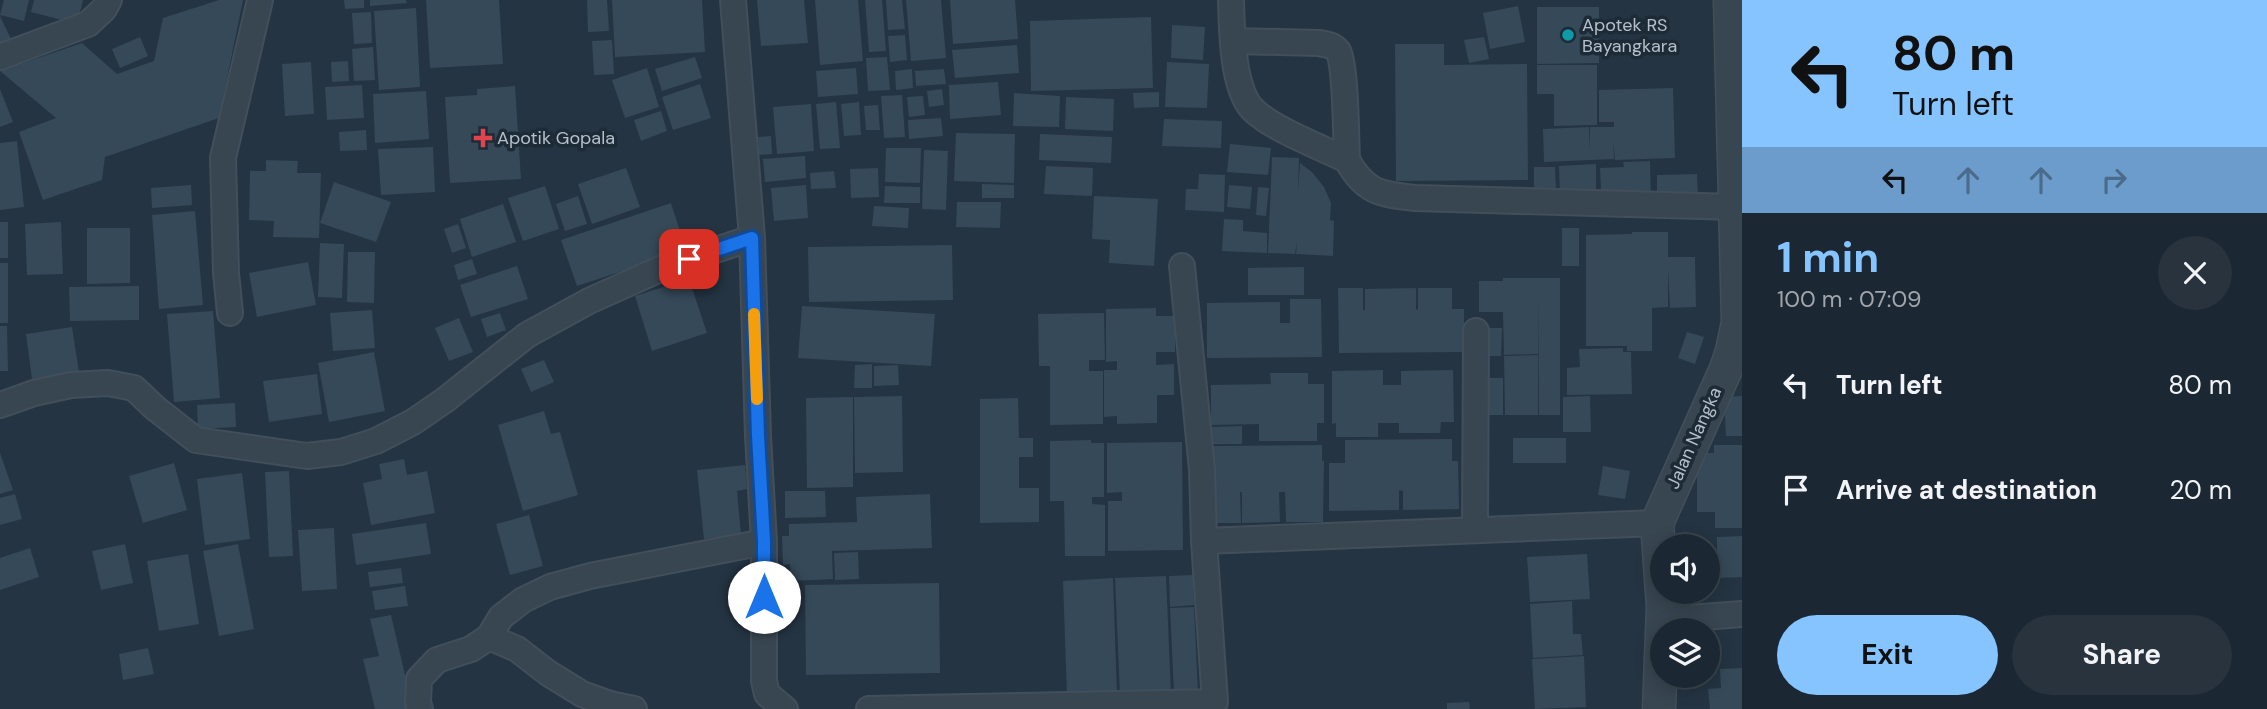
<!DOCTYPE html>
<html lang="en">
<head>
<meta charset="utf-8">
<style>
	body { margin:0; font-family:"DM Sans",sans-serif; background:#28333e; color:#f1f3f6; height:100vh; display:flex; flex-direction:column; font-size:26px; white-space:nowrap }
	* { box-sizing:border-box; margin:0 }
	p { font-size:23px; color:#a0a5ac }
	.icon { flex:none; width:38px; height:38px; fill:none; stroke:currentColor; stroke-width:2; stroke-linecap:round; stroke-linejoin:round }
	.map { position:relative; flex:1; overflow:hidden }
	.drawer { display:flex; flex-direction:column; background:#1b2732; width:525px }
	.drawer>* { flex:none }
	.banner { background:#86c4ff; color:#111; overflow:hidden }
	.controls { position:absolute; left:1650px; top:534px; display:grid; gap:14px }
	.controls a { display:grid; place-items:center; width:70px; height:70px; border-radius:50%; background:#1b2732; box-shadow:0 4px 18px #0003,0 0 0 2px #39444d; font-size:35px }
	.pin { position:absolute; display:grid; place-items:center; width:60px; height:60px; color:#fff; margin:-30px; border-radius:14px; box-shadow:0 4px 10px #0006 }
	.me { position:absolute; width:77px; margin:-38px; rotate:0deg; stroke-linejoin:round; filter:drop-shadow(0 0 5px #0008) }
	.turn { display:flex; align-items:center; gap:24px; height:147px; padding:0 35px; font-size:32px }
	.turn .icon { width:91px; height:91px; stroke-width:2.5 }
	.turn b { display:block; font-size:49px; line-height:60px }
	.lanes { display:flex; align-items:center; height:66px; padding:0 35px; background:#0003; justify-content:center; gap:35px; direction:ltr }
	.lanes .off { opacity:.35 }
	.round { display:grid; place-items:center; flex:none; width:74px; height:74px; border-radius:37px; background:#28333e }
	.head { display:flex; align-items:center; justify-content:space-between; height:119px; padding:0 35px }
	h1 { font-size:42px; font-weight:700; line-height:52px; color:#86c4ff }
	.action { display:flex; gap:14px; margin-top:auto; padding:14px 35px }
	.action a { flex:1; height:80px; border-radius:42px; background:#86c4ff; color:#111; font-size:28px; font-weight:700; line-height:80px; text-align:center }
	.action a+a { background:#28333e; color:#f1f3f6 }
	ul { padding:0; list-style:none }
	li { display:flex; align-items:center; gap:21px; height:105px; padding:0 35px }
	li div { flex:1 }
	li b { display:block; font-size:26px }
	li em { font-style:normal }
	main { display:flex; flex:1; min-height:0 }
	.map>svg:first-child { display:block }
	.building { fill:#354958 }
	.lines { fill:none; stroke-linecap:round; stroke-linejoin:round }
	.minor-casing { stroke:#424f5b; stroke-width:28 }
	.tertiary-casing { stroke:#424f5b; stroke-width:35 }
	.minor { stroke:#384651; stroke-width:24 }
	.tertiary { stroke:#384651; stroke-width:32 }
	.route-casing { stroke:#114b97; stroke-width:18 }
	.route { stroke:#1a73e8; stroke-width:12 }
	.slow { stroke:#f59e0b; stroke-width:12 }
	.culture-dot { fill:#0f9aa8; stroke:#1d2b37; stroke-width:2.5 }
	.health-dot { fill:#e0444e; stroke:#1d2b37; stroke-width:2.5 }
	.labels { text-anchor:middle; dominant-baseline:central; stroke-width:7; stroke-linejoin:round; paint-order:stroke }
	.poi-label { font-size:18px; fill:#b5c0cc; stroke:#1d2b37; text-anchor:start }
	.street-label { font-size:18px; fill:#b5c0cc; stroke:#1d2b37 }
</style>
</head>
<body>
<main>
<div class="map">
<svg width="1742" height="709" viewBox="0 0 1742 709">
	<rect width="100%" height="100%" fill="#243442"/>
	<g class="building">
		<polygon points="4,0 29,0 24,21 0,15"/>
		<polygon points="34,0 83,0 77,24 31,12"/>
		<polygon points="219,0 243,0 219,118 105,157 102,180 43,200 19,132 56,118 0,71 82,43 117,74 154,61 163,18"/>
		<polygon points="344,0 364,0 364,8 345,9"/>
		<polygon points="370,0 406,0 407,3 370,6"/>
		<polygon points="426,0 499,0 503,64 430,68"/>
		<polygon points="587,0 607,0 609,31 588,32"/>
		<polygon points="612,0 702,0 705,52 615,57"/>
		<polygon points="757,0 804,0 808,43 761,46"/>
		<polygon points="815,0 858,0 863,61 820,65"/>
		<polygon points="865,0 882,0 886,51 869,52"/>
		<polygon points="886,0 902,0 905,29 888,30"/>
		<polygon points="906,0 941,0 946,58 911,61"/>
		<polygon points="950,0 1015,0 1018,39 953,44"/>
		<polygon points="1518,6 1525,42 1490,49 1483,13"/>
		<polygon points="1537,7 1599,7 1599,63 1537,64"/>
		<polygon points="416,8 420,87 379,90 374,11"/>
		<polygon points="371,12 372,43 354,44 352,13"/>
		<polygon points="0,16 12,41 0,47"/>
		<polygon points="1151,17 1153,88 1031,91 1030,21"/>
		<polygon points="1172,25 1205,27 1203,60 1171,58"/>
		<polygon points="905,35 907,60 890,62 888,36"/>
		<polygon points="140,37 148,56 120,68 112,49"/>
		<polygon points="1484,37 1489,59 1469,63 1464,40"/>
		<polygon points="612,40 614,74 594,75 592,41"/>
		<polygon points="1395,44 1444,44 1444,65 1527,64 1528,180 1396,181"/>
		<polygon points="1017,45 1019,73 955,78 952,50"/>
		<polygon points="373,47 375,80 354,81 352,49"/>
		<polygon points="695,57 702,78 662,91 655,69"/>
		<polygon points="887,57 890,90 868,91 866,58"/>
		<polygon points="348,61 349,81 332,82 331,62"/>
		<polygon points="311,62 314,114 285,116 282,64"/>
		<polygon points="1167,62 1209,64 1207,108 1165,107"/>
		<polygon points="1537,65 1597,65 1597,125 1554,126 1554,94 1537,94"/>
		<polygon points="647,68 659,107 625,118 612,80"/>
		<polygon points="856,68 858,94 818,97 816,71"/>
		<polygon points="912,69 913,88 896,90 895,71"/>
		<polygon points="944,69 946,84 916,86 915,71"/>
		<polygon points="998,82 1001,115 950,119 949,85"/>
		<polygon points="700,84 711,118 673,130 662,97"/>
		<polygon points="362,85 364,118 327,120 325,87"/>
		<polygon points="515,86 521,179 450,183 445,97 477,95 477,89"/>
		<polygon points="1673,88 1675,158 1615,160 1613,140 1614,159 1544,162 1543,129 1589,127 1589,150 1590,127 1614,127 1614,122 1599,122 1599,90"/>
		<polygon points="0,89 13,122 0,127"/>
		<polygon points="942,89 944,105 929,107 927,91"/>
		<polygon points="426,91 429,139 375,143 373,94"/>
		<polygon points="1159,92 1159,107 1134,108 1133,93"/>
		<polygon points="1014,93 1060,96 1059,127 1013,126"/>
		<polygon points="902,95 905,137 884,138 881,96"/>
		<polygon points="923,96 925,115 909,117 907,97"/>
		<polygon points="1066,97 1114,99 1113,131 1065,129"/>
		<polygon points="836,102 840,148 820,149 816,104"/>
		<polygon points="859,102 861,135 844,136 841,104"/>
		<polygon points="811,104 814,151 777,154 773,107"/>
		<polygon points="878,105 880,130 866,130 864,106"/>
		<polygon points="661,111 667,131 641,141 634,120"/>
		<polygon points="941,118 943,136 909,139 908,120"/>
		<polygon points="1164,119 1222,121 1221,148 1162,146"/>
		<polygon points="366,130 367,150 340,151 339,132"/>
		<polygon points="956,133 1015,134 1014,183 954,181"/>
		<polygon points="1040,134 1112,137 1111,163 1039,160"/>
		<polygon points="771,136 772,154 759,155 758,137"/>
		<polygon points="17,141 24,207 0,210 0,143"/>
		<polygon points="1230,144 1271,148 1268,175 1227,172"/>
		<polygon points="433,147 435,192 381,195 378,149"/>
		<polygon points="886,148 921,148 920,183 885,182"/>
		<polygon points="924,150 948,151 946,210 922,209"/>
		<polygon points="805,156 806,178 765,182 763,159"/>
		<polygon points="1272,157 1299,158 1298,192 1300,163 1312,172 1324,187 1331,203 1330,220 1334,221 1333,256 1296,254 1297,242 1295,254 1268,253"/>
		<polygon points="266,160 298,161 297,173 321,173 319,238 273,237 274,221 249,220 250,171 266,171"/>
		<polygon points="1650,161 1651,200 1624,201 1624,190 1601,190 1600,168 1624,167 1623,162"/>
		<polygon points="1596,164 1596,199 1560,200 1559,166"/>
		<polygon points="1046,166 1093,168 1092,196 1044,194"/>
		<polygon points="1534,167 1555,167 1556,189 1534,190"/>
		<polygon points="626,168 640,207 592,224 578,184"/>
		<polygon points="878,168 879,197 851,198 850,169"/>
		<polygon points="834,171 836,188 811,189 810,173"/>
		<polygon points="1199,174 1225,175 1224,212 1185,210 1186,189 1198,189"/>
		<polygon points="1697,174 1698,199 1657,200 1657,175"/>
		<polygon points="334,182 391,202 376,242 320,223"/>
		<polygon points="982,184 1014,185 1014,198 982,198"/>
		<polygon points="191,185 192,205 152,208 151,188"/>
		<polygon points="806,185 808,218 774,221 771,188"/>
		<polygon points="1229,185 1252,187 1250,209 1227,207"/>
		<polygon points="545,186 559,229 523,241 508,198"/>
		<polygon points="885,186 920,187 920,203 884,203"/>
		<polygon points="1258,187 1269,188 1266,216 1256,215"/>
		<polygon points="578,196 587,224 565,231 556,204"/>
		<polygon points="1094,196 1158,199 1154,266 1109,263 1110,240 1092,239"/>
		<polygon points="957,202 1001,202 1000,228 956,227"/>
		<polygon points="671,203 686,250 577,286 561,240"/>
		<polygon points="503,204 516,242 472,257 460,219"/>
		<polygon points="874,206 909,208 908,228 872,226"/>
		<polygon points="195,211 203,305 159,309 152,215"/>
		<polygon points="1224,219 1243,220 1243,231 1267,233 1267,253 1222,251"/>
		<rect x="0" y="222" width="8" height="36"/>
		<polygon points="61,222 63,274 27,275 25,224"/>
		<polygon points="458,224 466,248 452,253 444,229"/>
		<polygon points="87,228 130,228 130,283 87,284"/>
		<rect x="1562" y="228" width="17" height="38"/>
		<polygon points="1632,232 1668,232 1668,257 1695,257 1696,307 1670,308 1668,269 1668,307 1652,308 1652,351 1627,351 1627,346 1586,346 1586,235 1632,234"/>
		<polygon points="320,243 344,244 342,298 318,297"/>
		<polygon points="952,245 953,300 809,302 808,247"/>
		<polygon points="348,252 375,252 374,303 347,302"/>
		<polygon points="472,259 477,274 458,280 454,265"/>
		<polygon points="308,262 316,305 257,317 249,273"/>
		<rect x="0" y="263" width="8" height="60"/>
		<polygon points="517,266 528,299 471,317 460,285"/>
		<polygon points="1304,267 1304,295 1248,295 1248,268"/>
		<polygon points="1503,278 1560,278 1560,415 1539,415 1538,296 1538,354 1504,355 1503,312 1479,312 1479,281 1503,281"/>
		<polygon points="689,279 707,333 652,351 635,296"/>
		<polygon points="139,286 139,320 70,321 69,287"/>
		<polygon points="1338,288 1363,288 1363,310 1365,310 1365,289 1416,288 1416,310 1418,309 1418,288 1452,288 1452,309 1464,309 1464,352 1339,353"/>
		<polygon points="1290,299 1321,299 1322,357 1207,358 1207,303 1280,302 1280,323 1290,323"/>
		<polygon points="802,306 935,314 931,366 798,358"/>
		<polygon points="1156,308 1156,316 1175,316 1175,352 1156,352 1156,365 1174,364 1174,395 1157,395 1157,423 1117,424 1117,416 1104,417 1104,370 1117,370 1117,361 1106,362 1106,309"/>
		<polygon points="372,310 375,348 333,351 330,313"/>
		<polygon points="213,311 220,398 174,402 167,314"/>
		<polygon points="500,313 506,330 487,337 481,319"/>
		<polygon points="1104,313 1105,360 1089,360 1089,371 1103,371 1103,424 1050,425 1050,366 1039,366 1038,314"/>
		<polygon points="459,318 473,352 449,361 435,328"/>
		<polygon points="0,326 7,326 8,371 0,371"/>
		<polygon points="72,327 79,372 32,379 26,334"/>
		<polygon points="1481,328 1502,328 1501,356 1481,356"/>
		<polygon points="1687,332 1704,337 1695,364 1678,358"/>
		<polygon points="1623,348 1623,352 1631,352 1632,394 1567,395 1567,368 1580,367 1579,349"/>
		<polygon points="374,352 385,411 329,422 318,363"/>
		<polygon points="1538,355 1538,415 1505,415 1504,356"/>
		<polygon points="544,360 554,382 531,392 521,369"/>
		<polygon points="872,364 872,388 854,388 855,365"/>
		<polygon points="898,365 899,385 874,386 874,366"/>
		<polygon points="1383,370 1383,385 1401,385 1401,371 1453,370 1454,422 1441,422 1440,433 1399,433 1399,423 1378,423 1378,437 1336,437 1336,423 1332,424 1332,371"/>
		<polygon points="1270,373 1308,373 1308,384 1324,384 1324,423 1317,423 1317,441 1259,441 1259,424 1211,425 1211,385 1271,384"/>
		<polygon points="317,374 322,414 269,422 263,381"/>
		<polygon points="1485,378 1503,378 1503,415 1486,415"/>
		<polygon points="902,396 903,472 855,473 854,397"/>
		<polygon points="1590,396 1591,432 1563,432 1563,397"/>
		<polygon points="1742,396 1742,436 1726,436 1724,397"/>
		<polygon points="853,397 853,487 807,488 806,398"/>
		<polygon points="1018,398 1019,438 1033,438 1033,457 1019,457 1019,488 1039,488 1039,522 980,523 980,399"/>
		<polygon points="235,403 236,427 198,429 197,405"/>
		<polygon points="544,411 551,434 560,432 578,495 523,511 498,425"/>
		<polygon points="1242,426 1242,444 1212,444 1212,427"/>
		<rect x="1513" y="438" width="53" height="25"/>
		<polygon points="1452,439 1452,461 1458,461 1459,509 1403,510 1403,491 1399,490 1399,510 1329,511 1329,463 1345,463 1345,440"/>
		<polygon points="1091,440 1091,443 1104,443 1104,497 1092,497 1092,504 1105,505 1105,556 1065,556 1064,501 1050,501 1050,441"/>
		<polygon points="1182,442 1183,550 1108,551 1108,501 1122,501 1122,492 1107,493 1107,443"/>
		<polygon points="1322,445 1322,461 1324,461 1323,522 1286,522 1285,492 1279,492 1280,522 1242,523 1242,492 1240,492 1241,523 1214,523 1213,446"/>
		<polygon points="1714,445 1742,445 1742,528 1715,528 1715,512 1697,512 1697,453 1714,453"/>
		<polygon points="0,453 13,490 0,494"/>
		<polygon points="404,459 407,475 427,471 435,513 371,525 363,483 382,479 379,464"/>
		<polygon points="174,463 187,510 143,523 129,476"/>
		<polygon points="745,465 747,489 737,491 741,535 704,539 697,470"/>
		<polygon points="1603,466 1630,471 1625,499 1598,495"/>
		<polygon points="289,471 293,556 269,557 265,472"/>
		<polygon points="242,473 250,539 205,545 197,479"/>
		<polygon points="785,491 825,491 826,517 785,518"/>
		<polygon points="15,494 22,519 0,525 0,498"/>
		<polygon points="930,494 932,548 832,551 833,579 791,581 790,564 783,565 782,536 789,536 789,524 857,522 856,497"/>
		<polygon points="529,515 543,566 510,575 496,524"/>
		<polygon points="426,523 431,554 356,565 352,534"/>
		<polygon points="334,528 337,589 302,591 298,530"/>
		<polygon points="1742,536 1742,577 1717,578 1717,582 1708,583 1708,554 1717,553 1717,537"/>
		<polygon points="125,544 133,583 101,590 92,551"/>
		<polygon points="238,544 254,629 219,636 203,551"/>
		<polygon points="30,548 39,577 0,590 0,558"/>
		<polygon points="858,552 859,579 835,580 834,553"/>
		<polygon points="188,554 199,624 159,631 147,561"/>
		<polygon points="1587,554 1590,599 1530,602 1527,557"/>
		<polygon points="401,568 403,583 370,587 368,572"/>
		<polygon points="1193,575 1194,605 1170,607 1169,576"/>
		<polygon points="1166,576 1171,693 1120,695 1115,578"/>
		<polygon points="1113,578 1117,695 1067,697 1063,581"/>
		<polygon points="939,583 940,673 806,675 805,585"/>
		<polygon points="405,586 408,606 375,610 372,591"/>
		<polygon points="1572,601 1573,634 1581,634 1583,655 1533,658 1530,604"/>
		<polygon points="1194,607 1198,692 1174,693 1170,608"/>
		<polygon points="391,615 413,709 375,709 363,659 379,656 370,619"/>
		<polygon points="148,648 154,674 123,680 119,654"/>
		<polygon points="1584,656 1586,707 1535,709 1532,659"/>
		<polygon points="1742,668 1742,709 1710,709 1708,689 1721,688 1720,669"/>
		<polygon points="1469,702 1470,709 1447,709 1447,703"/>
	</g>
	<g class="lines">
		<defs>
			<g id="minor">
				<polyline points="733,0 752,238 758,436 764,542 764,681 767,694 785,709"/>
				<path d="M1231,0c1,30 1,80 18,105 15,21 74,43 98,55"/>
				<path d="M1233,41l85,2c8,1 15,2 20,8 8,14 8,89 9,109 18,33 34,34 68,38l320,9"/>
				<polyline points="0,57 88,24 104,9 109,0"/>
				<polyline points="1182,266 1202,470 1204,541"/>
				<polyline points="230,313 226,273 223,158 260,0"/>
				<polyline points="0,405 34,393 71,385 108,383 134,388 155,408 196,440 307,456 341,452 376,441 413,422 445,400 527,335 589,301 667,266 752,238"/>
				<polyline points="1475,529 1476,331"/>
				<polyline points="1663,607 1689,618 1742,614"/>
				<polyline points="489,637 517,649 548,673 582,694 610,704 634,709"/>
				<polyline points="420,709 418,702 419,679 437,660 471,649 489,637 501,617 523,600 550,587 590,576 764,542"/>
				<polyline points="869,709 1215,702 1204,541 1657,523"/>
			</g>
			<polyline id="tertiary" points="1659,709 1663,607 1657,523 1726,369 1732,351 1738,322 1730,0"/>
		</defs>
		<use href="#minor" class="minor-casing"/>
		<use href="#tertiary" class="tertiary-casing"/>
		<use href="#minor" class="minor"/>
		<use href="#tertiary" class="tertiary"/>
	</g>
	<g class="lines">
		<defs>
			<polyline id="route" points="689,259 752,238 758,436 764,541 764,597"/>
		</defs>
		<use href="#route" class="route-casing"/>
		<use href="#route" class="route"/>
		<polyline class="slow" points="754,314 757,399"/>
	</g>
	<circle class="culture-dot" cx="1568" cy="35" r="7"/>
	<path class="health-dot" d="M479.5 127.5h7v7h7v7h-7v7h-7v-7h-7v-7h7z"/>
	<g class="labels">
		<g class="poi-label">
			<text x="1582" y="25">Apotek RS<tspan x="1582" dy="21">Bayangkara</tspan></text>
			<text x="497" y="138">Apotik Gopala</text>
		</g>
		<g class="street-label">
			<text transform="translate(1694 438) rotate(-66)">Jalan Nangka</text>
		</g>
	</g>
</svg>
<div class="controls">
<a><svg class="icon" aria-label="sound" viewBox="0 0 24 24"><path d="M4 9h4l5-4v14l-5-4H4zM17 9q2 3 0 6"/></svg></a>
<a><svg class="icon" aria-label="layers" viewBox="0 0 24 24"><path d="M12 4l9 5-9 5-9-5zM3 14l9 5 9-5"/></svg></a>
</div>
<div class="pin" style="left:689px;top:259px;background:#d93025"><svg class="icon" aria-label="arrive" viewBox="0 0 24 24"><path d="M6 21V4h12l-3 4 3 4H6"/></svg></div>
<svg class="me" style="left:764px;top:597px" viewBox="-20 -20 40 40"><circle r="19" fill="#fff"/><path d="M0-13L10 11 0 6-10 11z" fill="#1a73e8"/></svg>
</div>
<section class="drawer">
<div class="banner">
<div class="turn"><svg class="icon" aria-label="left" viewBox="0 0 24 24"><path d="M17 20v-9H6M10 6l-5 5 5 5"/></svg><div><b>80 m</b>Turn left</div></div>
<div class="lanes"><svg class="icon" aria-label="left" viewBox="0 0 24 24"><path d="M17 20v-9H6M10 6l-5 5 5 5"/></svg><svg class="icon off" aria-label="ahead" viewBox="0 0 24 24"><path d="M12 20V5M6 11l6-6 6 6"/></svg><svg class="icon off" aria-label="ahead" viewBox="0 0 24 24"><path d="M12 20V5M6 11l6-6 6 6"/></svg><svg class="icon off" aria-label="right" viewBox="0 0 24 24"><path d="M7 20v-9h11M14 6l5 5-5 5"/></svg></div>
</div>
<div class="head"><div><h1>1 min</h1><p>100 m · 07:09</p></div><a class="round"><svg class="icon" aria-label="close" viewBox="0 0 24 24"><path d="M6 6l12 12M18 6L6 18"/></svg></a></div>
<ul>
<li><svg class="icon" aria-label="left" viewBox="0 0 24 24"><path d="M17 20v-9H6M10 6l-5 5 5 5"/></svg><div><b>Turn left</b></div><em>80 m</em></li>
<li><svg class="icon" aria-label="arrive" viewBox="0 0 24 24"><path d="M6 21V4h12l-3 4 3 4H6"/></svg><div><b>Arrive at destination</b></div><em>20 m</em></li>
</ul>
<div class="action"><a>Exit</a><a>Share</a></div>
</section>
</main>
</body>
</html>
